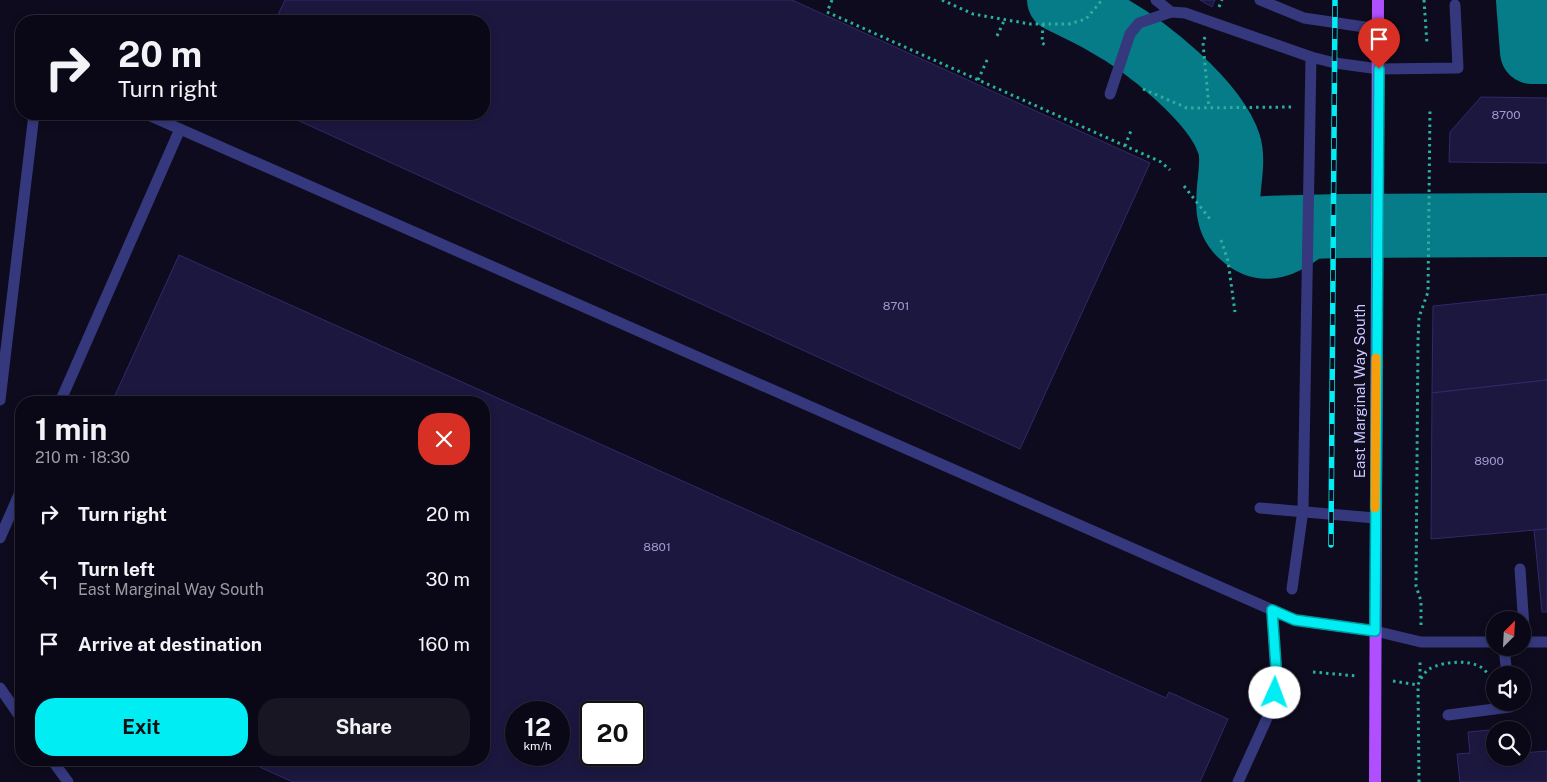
<!DOCTYPE html>
<html lang="en">
<head>
<meta charset="utf-8">
<style>
	body { margin:0; font-family:"Public Sans",sans-serif; background:#181623; color:#f1f3f6; height:100vh; display:flex; flex-direction:column; font-size:19px; white-space:nowrap }
	* { box-sizing:border-box; margin:0 }
	p { font-size:16px; color:#999aa1 }
	.icon { flex:none; width:28px; height:28px; fill:none; stroke:currentColor; stroke-width:2; stroke-linecap:round; stroke-linejoin:round }
	.map { position:relative; flex:1; overflow:hidden }
	.panel { position:absolute; left:15px; top:396px; width:475px; height:370px; display:flex; flex-direction:column; background:#0a0816; border-radius:20px; box-shadow:0 2px 8px #0003,0 0 0 1px #2a2935 }
	.panel>* { flex:none }
	.guide { position:absolute; left:15px; top:15px; width:475px; height:105px; border-radius:20px; box-shadow:0 2px 8px #0003,0 0 0 1px #2a2935; background:#0a0816; color:#f1f3f6; overflow:hidden }
	.needle { width:32px; rotate:24deg }
	.fabs { position:absolute; left:1486px; top:611px; display:grid; gap:10px }
	.fabs a { display:grid; place-items:center; width:45px; height:45px; border-radius:50%; background:#0a0816; box-shadow:0 2px 8px #0003,0 0 0 1px #2a2935; font-size:25px }
	.speed { position:absolute; left:505px; top:701px; display:flex; gap:10px; font-size:25px; font-weight:700; text-align:center }
	.speed>* { display:grid; place-content:center; width:65px; height:65px; border-radius:50%; background:#0a0816; box-shadow:0 2px 8px #0003,0 0 0 1px #2a2935; line-height:1 }
	.speed small { font-size:12px; font-weight:400 }
	.speed .limit { border:2px solid #111; border-radius:8px; background:#fff; color:#111 }
	.pin { position:absolute; display:grid; place-items:center; width:42px; height:42px; color:#fff; margin:-51px -21px; border-radius:50% 50% 50% 0; rotate:-45deg; box-shadow:0 0 5px #0007 }
	.pin .icon { rotate:45deg }
	.me { position:absolute; width:55px; margin:-28px; rotate:2deg; stroke-linejoin:round; filter:drop-shadow(0 0 4px #0008) }
	.turn { display:flex; align-items:center; gap:18px; height:105px; padding:0 20px; font-size:22px }
	.turn .icon { width:65px; height:65px; stroke-width:2.5 }
	.turn b { display:block; font-size:35px; line-height:42px }
	.round { display:grid; place-items:center; flex:none; width:52px; height:52px; border-radius:20px; background:#181623 }
	.summary { display:flex; align-items:center; justify-content:space-between; height:85px; padding:0 20px }
	h1 { font-size:30px; font-weight:700; line-height:38px }
	.action { display:flex; gap:10px; margin-top:auto; padding:10px 20px }
	.action a { flex:1; height:58px; border-radius:20px; background:#00edf3; color:#111; font-size:20px; font-weight:700; line-height:58px; text-align:center }
	.action a+a { background:#181623; color:#f1f3f6 }
	ul { padding:0; list-style:none }
	li { display:flex; align-items:center; gap:15px; height:65px; padding:0 20px }
	li div { flex:1 }
	li b { display:block; font-size:19px }
	li em { font-style:normal }
	.map>svg:first-child { display:block }
	.lines { fill:none; stroke-linecap:round; stroke-linejoin:round }
	.taxiway { stroke:#067c88; stroke-width:64 }
	.building { fill:#1c173f; stroke:#31296b; fill-rule:evenodd }
	.path { stroke:#2bb09d; stroke-width:3; stroke-dasharray:2.5 4; stroke-linecap:butt }
	.lane { stroke:#35387d; stroke-width:11 }
	.primary { stroke:#af4fff; stroke-width:12 }
	.rail-casing { stroke:#00edf3; stroke-width:5.5 }
	.rail { stroke:#0d0b1d; stroke-width:4; stroke-dasharray:11; stroke-linecap:butt }
	.route-casing { stroke:#009a9e; stroke-width:12 }
	.route { stroke:#00edf3; stroke-width:9 }
	.slow { stroke:#f59e0b; stroke-width:9 }
	.labels { text-anchor:middle; dominant-baseline:central; stroke-width:5; stroke-linejoin:round; paint-order:stroke }
	.number-label { font-size:12px; fill:#9e9ccf }
	.street-label { font-size:15px; fill:#cac8ff; stroke:#0d0b1d }
</style>
</head>
<body>
<div class="map">
<svg width="1547" height="782" viewBox="0 0 1547 782">
	<rect width="100%" height="100%" fill="#0d0b1d"/>
	<g class="lines">
		<g class="taxiway">
			<path d="M1059,0c16,8 32,15 47,24 39,21 109,77 123,120 9,28 -14,68 12,91 24,22 46,9 67,-8"/>
			<polyline points="1528,0 1532,52 1547,52"/>
			<polyline points="1265,228 1342,226 1547,225"/>
		</g>
	</g>
	<g class="building">
		<polygon points="285,0 792,0 1150,163 1020,449 284,114 484,114 484,21 275,21"/>
		<polygon points="1200,0 1215,0 1212,7"/>
		<polygon points="1481,97 1547,98 1547,163 1449,162 1450,132"/>
		<path d="M179,255l987,443 3,-6 59,27 -28,63h-907l-49,-22h240v-358h-372zM516,712h43v43h-43zM591,712h43v43h-43z"/>
		<polygon points="1547,294 1547,380 1432,393 1433,306"/>
		<polygon points="1547,380 1547,529 1431,539 1432,393"/>
		<polygon points="1547,529 1547,612 1542,612 1534,530"/>
		<polygon points="1490,730 1495,758 1522,758 1522,753 1547,751 1547,782 1460,782 1457,754 1470,753 1468,732"/>
	</g>
	<g class="lines">
		<g class="path">
			<polyline points="832,0 827,12 1161,162 1170,170"/>
			<polyline points="942,0 973,14 1030,24 1069,24 1086,19 1102,0"/>
			<polyline points="1424,0 1427,44"/>
			<polyline points="1219,7 1222,0"/>
			<polyline points="1043,24 1042,43 1047,46"/>
			<polyline points="997,36 1004,21"/>
			<polyline points="1205,37 1203,43 1209,108"/>
			<polyline points="978,80 988,58"/>
			<polyline points="1143,89 1187,108 1292,107"/>
			<polyline points="1125,146 1132,128"/>
			<polyline points="1184,186 1210,219"/>
			<polyline points="1221,240 1228,261 1235,312"/>
			<polyline points="1421,625 1421,601 1416,586 1418,341 1419,317 1428,292 1430,108"/>
			<polyline points="1313,672 1357,676"/>
			<polyline points="1420,678 1420,659"/>
			<polyline points="1393,681 1418,685"/>
			<polyline points="1494,726 1495,740"/>
			<path d="M1419,782l-1,-97c2,-6 6,-12 11,-16 14,-8 51,-12 59,6"/>
		</g>
		<g class="lane">
			<polyline points="1156,0 1171,12 1185,13 1311,57 1335,63 1379,69 1458,68 1455,5"/>
			<polyline points="1260,0 1304,18 1378,29"/>
			<polyline points="1110,94 1130,34 1139,23 1171,12"/>
			<polyline points="146,114 1295,620 1375,631 1421,642 1495,642"/>
			<polyline points="0,400 34,114"/>
			<polyline points="60,402 180,129"/>
			<polyline points="1260,508 1375,518"/>
			<polyline points="0,538 21,490"/>
			<polyline points="1520,569 1525,642"/>
			<polyline points="1292,589 1303,510 1311,57"/>
			<polyline points="1522,642 1547,642"/>
			<polyline points="1504,648 1507,675"/>
			<polyline points="0,688 21,718"/>
			<polyline points="1448,715 1510,707 1509,702"/>
			<polyline points="52,760 68,782"/>
			<polyline points="1238,782 1273,705 1277,681 1272,610"/>
		</g>
		<polyline class="primary" points="1375,782 1378,0"/>
		<defs>
			<polyline id="rail" points="1331,545 1335,0"/>
		</defs>
		<use href="#rail" class="rail-casing"/>
		<use href="#rail" class="rail"/>
	</g>
	<g class="lines">
		<defs>
			<polyline id="route" points="1275,693 1277,681 1272,610 1295,620 1375,631 1379,69"/>
		</defs>
		<use href="#route" class="route-casing"/>
		<use href="#route" class="route"/>
		<polyline class="slow" points="1375,508 1376,358"/>
	</g>
	<g class="labels">
		<g class="number-label">
			<text x="1506" y="115">8700</text>
			<text x="896" y="306">8701</text>
			<text x="1489" y="461">8900</text>
			<text x="657" y="547">8801</text>
		</g>
		<g class="street-label">
			<text transform="translate(1359 391) rotate(-90)">East Marginal Way South</text>
		</g>
	</g>
</svg>
<div class="fabs">
<a><svg class="needle" viewBox="-14 -14 28 28"><path d="M0-13l5 13h-10z" fill="#e53935"/><path d="M0 13l5-13h-10z" fill="#999aa1"/></svg></a>
<a><svg class="icon" aria-label="sound" viewBox="0 0 24 24"><path d="M4 9h4l5-4v14l-5-4H4zM17 9q2 3 0 6"/></svg></a>
<a><svg class="icon" aria-label="search" viewBox="0 0 24 24"><circle cx="10" cy="10" r="6"/><path d="M15 15l6 6"/></svg></a>
</div>
<div class="speed"><div>12<small>km/h</small></div><div class="limit">20</div></div>
<div class="pin" style="left:1379px;top:69px;background:#d93025"><svg class="icon" aria-label="arrive" viewBox="0 0 24 24"><path d="M6 21V4h12l-3 4 3 4H6"/></svg></div>
<svg class="me" style="left:1275px;top:693px" viewBox="-20 -20 40 40"><circle r="19" fill="#fff"/><path d="M0-13L10 11 0 6-10 11z" fill="#00edf3"/></svg>
<div class="guide">
<div class="turn"><svg class="icon" aria-label="right" viewBox="0 0 24 24"><path d="M7 20v-9h11M14 6l5 5-5 5"/></svg><div><b>20 m</b>Turn right</div></div>
</div>
<section class="panel">
<div class="summary"><div><h1>1 min</h1><p>210 m · 18:30</p></div><a class="round" style="background:#d93025;color:#fff"><svg class="icon" aria-label="close" viewBox="0 0 24 24"><path d="M6 6l12 12M18 6L6 18"/></svg></a></div>
<ul>
<li><svg class="icon" aria-label="right" viewBox="0 0 24 24"><path d="M7 20v-9h11M14 6l5 5-5 5"/></svg><div><b>Turn right</b></div><em>20 m</em></li>
<li><svg class="icon" aria-label="left" viewBox="0 0 24 24"><path d="M17 20v-9H6M10 6l-5 5 5 5"/></svg><div><b>Turn left</b><p>East Marginal Way South</p></div><em>30 m</em></li>
<li><svg class="icon" aria-label="arrive" viewBox="0 0 24 24"><path d="M6 21V4h12l-3 4 3 4H6"/></svg><div><b>Arrive at destination</b></div><em>160 m</em></li>
</ul>
<div class="action"><a>Exit</a><a>Share</a></div>
</section>
</div>
</body>
</html>
